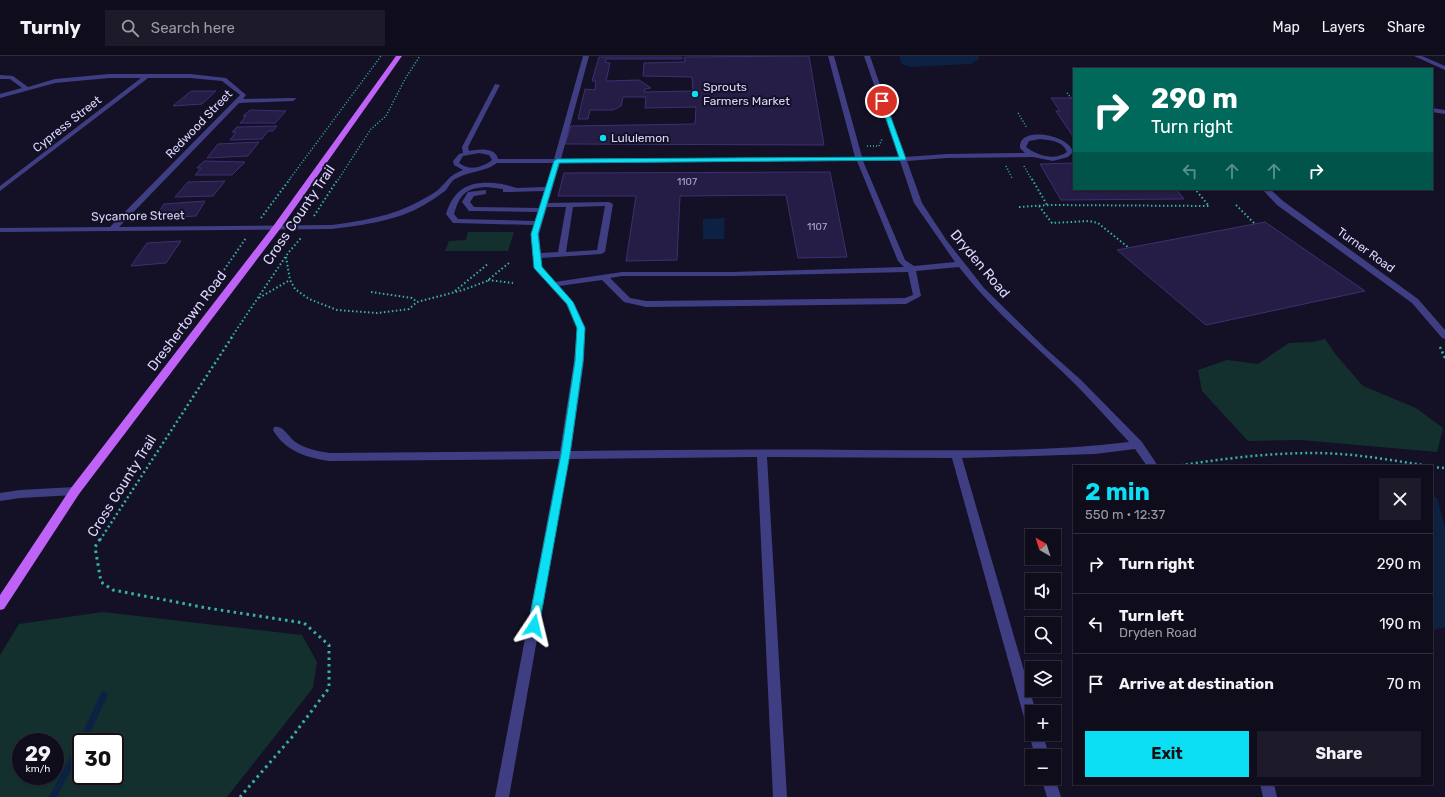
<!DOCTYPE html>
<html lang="en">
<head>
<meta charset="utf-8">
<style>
	body { margin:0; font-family:Rubik,sans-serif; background:#1d1a29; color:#f1f3f6; height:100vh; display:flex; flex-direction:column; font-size:15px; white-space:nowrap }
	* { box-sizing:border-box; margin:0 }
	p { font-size:13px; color:#9b9ba3 }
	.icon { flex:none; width:22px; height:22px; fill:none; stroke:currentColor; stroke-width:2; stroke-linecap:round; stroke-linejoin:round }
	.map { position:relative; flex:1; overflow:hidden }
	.side { position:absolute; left:1073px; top:409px; width:360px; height:320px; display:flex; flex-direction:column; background:#0f0c1c; border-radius:0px; box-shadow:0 1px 3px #0004,0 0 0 1px #2f2c3b }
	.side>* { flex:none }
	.guide { position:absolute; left:1073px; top:12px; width:360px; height:122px; border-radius:0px; box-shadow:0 1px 3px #0004,0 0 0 1px #2f2c3b; background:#00695c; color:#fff; overflow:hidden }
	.needle { width:26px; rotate:321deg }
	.tools { position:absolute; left:1025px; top:473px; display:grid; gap:8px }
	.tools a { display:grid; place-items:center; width:36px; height:36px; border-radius:0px; background:#0f0c1c; box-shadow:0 1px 3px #0004,0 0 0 1px #2f2c3b; font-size:20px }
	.speed { position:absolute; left:12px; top:677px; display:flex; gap:8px; font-size:20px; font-weight:700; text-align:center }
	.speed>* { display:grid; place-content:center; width:52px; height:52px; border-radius:50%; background:#0f0c1c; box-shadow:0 1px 3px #0004,0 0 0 1px #2f2c3b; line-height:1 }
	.speed small { font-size:10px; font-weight:400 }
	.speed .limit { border:2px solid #111; border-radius:6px; background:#fff; color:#111 }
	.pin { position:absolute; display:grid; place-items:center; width:34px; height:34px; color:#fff; margin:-17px; border:2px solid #fff; border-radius:50%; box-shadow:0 1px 4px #0007 }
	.me { position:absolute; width:44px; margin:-22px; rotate:10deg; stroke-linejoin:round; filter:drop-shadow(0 0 3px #0008) }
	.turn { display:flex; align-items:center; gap:14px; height:84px; padding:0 12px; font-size:18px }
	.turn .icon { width:52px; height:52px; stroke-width:2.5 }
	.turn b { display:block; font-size:28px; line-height:34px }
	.lanes { display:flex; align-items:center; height:38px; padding:0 12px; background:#0003; justify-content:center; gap:20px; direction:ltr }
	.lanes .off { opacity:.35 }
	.round { display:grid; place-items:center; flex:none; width:42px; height:42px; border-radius:0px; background:#1d1a29 }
	.headline { display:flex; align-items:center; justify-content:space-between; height:68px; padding:0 12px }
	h1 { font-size:24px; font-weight:700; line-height:30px; color:#0cdff4 }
	.cta { display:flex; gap:8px; margin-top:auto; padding:8px 12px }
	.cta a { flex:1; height:46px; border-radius:0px; background:#0cdff4; color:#111; font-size:16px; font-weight:700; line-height:46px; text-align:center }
	.cta a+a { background:#1d1a29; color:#f1f3f6 }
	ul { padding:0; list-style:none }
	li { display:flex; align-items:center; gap:12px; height:60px; padding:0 12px; border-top:1px solid #2f2c3b }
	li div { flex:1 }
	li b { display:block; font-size:15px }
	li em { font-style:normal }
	header { display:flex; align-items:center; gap:24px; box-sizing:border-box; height:56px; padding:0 20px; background:#0f0c1c; border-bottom:1px solid #2f2c3b }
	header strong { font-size:19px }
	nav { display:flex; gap:22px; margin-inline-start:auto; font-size:14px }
	.search { width:280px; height:36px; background:#1d1a29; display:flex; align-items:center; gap:10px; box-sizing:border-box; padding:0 14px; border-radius:0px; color:#9b9ba3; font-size:15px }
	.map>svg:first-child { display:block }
	.green { fill:#14302e; fill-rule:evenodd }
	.water { fill:#0d2143 }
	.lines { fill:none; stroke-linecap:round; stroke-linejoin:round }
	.stream { stroke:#0d2143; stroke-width:7 }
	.building { fill:#251d46; stroke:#3d3071 }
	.path-far3 { stroke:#35b3aa; stroke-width:1.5; stroke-dasharray:1 2; stroke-linecap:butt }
	.path-far2 { stroke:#35b3aa; stroke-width:2; stroke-dasharray:1.5 2.5; stroke-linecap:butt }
	.path-far1 { stroke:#35b3aa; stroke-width:2.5; stroke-dasharray:2 3; stroke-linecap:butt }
	.path { stroke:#35b3aa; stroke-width:3; stroke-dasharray:2.5 4; stroke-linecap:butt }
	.minor { fill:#403e83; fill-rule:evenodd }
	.major { fill:#bf63f8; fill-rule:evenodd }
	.route { fill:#0cdff4; stroke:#08919f }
	.poi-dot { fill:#0cdff4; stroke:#141026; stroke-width:1.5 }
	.labels { text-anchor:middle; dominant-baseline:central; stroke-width:4; stroke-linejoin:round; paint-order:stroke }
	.far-number-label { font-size:10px; fill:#aea8cf }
	.far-poi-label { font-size:12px; fill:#dbd7fd; stroke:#141026; text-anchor:start }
	.far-street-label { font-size:12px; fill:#dbd7fd; stroke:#141026 }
	.street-label { font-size:14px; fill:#dbd7fd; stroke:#141026 }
</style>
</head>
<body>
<header>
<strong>Turnly</strong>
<div class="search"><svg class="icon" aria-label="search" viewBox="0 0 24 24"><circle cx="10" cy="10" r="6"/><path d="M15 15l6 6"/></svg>Search here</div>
<nav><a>Map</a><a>Layers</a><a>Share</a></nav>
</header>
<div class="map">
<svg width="1445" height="741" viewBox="0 0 1445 741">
	<rect width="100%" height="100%" fill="#141026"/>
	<g class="green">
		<polygon points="468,176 514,176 508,195 445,195 449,185 466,184"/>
		<polygon points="1325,283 1336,299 1363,330 1416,352 1443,372 1437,396 1301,384 1248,385 1202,335 1198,314 1227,304 1258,308 1289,287 1313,286"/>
		<path d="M103,556l199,23 15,27 -4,26 -86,109h-227v-142l19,-31zM21,686h34v34h-34zM81,686h34v34h-34z"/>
	</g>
	<g class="water">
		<polygon points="899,0 978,0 979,3 971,8 911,11 902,8"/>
		<polygon points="725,162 724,183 703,183 703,163"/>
		<polygon points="1432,439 1437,442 1445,471 1445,571 1432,575"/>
	</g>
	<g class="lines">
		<g class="stream">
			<polyline points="82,686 104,639"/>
			<polyline points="53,741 81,688"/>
		</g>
	</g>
	<g class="building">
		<polygon points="809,0 824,89 565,88 571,70 695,68 696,51 645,52 646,41 623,41 621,50 613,54 590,54 588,63 578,63 585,33 595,34 596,25 592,25 599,1 682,1 682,3 606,3 605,6 610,7 606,25 639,24 651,32 645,33 644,36 693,35 692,21 643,20 644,7 685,6 684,1"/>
		<polygon points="191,35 216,35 202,48 173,50"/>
		<polygon points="1051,42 1074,42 1074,82 1056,55 1060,55"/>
		<polygon points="250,54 286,55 275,67 240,67 246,60 243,60"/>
		<polygon points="277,70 273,75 268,75 262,83 230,84 236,76 232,76 237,71"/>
		<polygon points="259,86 248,100 207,102 218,88"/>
		<polygon points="204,105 245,106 232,119 195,119 201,112 197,112"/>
		<polygon points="1074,107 1074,133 1176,133 1184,143 1061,144 1040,108"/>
		<polygon points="830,116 847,201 798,202 786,139 680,140 677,204 626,205 636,140 558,140 564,117"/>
		<polygon points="225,125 213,140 175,141 188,126"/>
		<polygon points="205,145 196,160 154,163 164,148"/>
		<polygon points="1265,166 1365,235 1206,269 1117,194"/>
		<polygon points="181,185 166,207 131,210 147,187"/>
	</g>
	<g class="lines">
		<g class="path-far3">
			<polyline points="1067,37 1071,42"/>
			<polyline points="1018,57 1027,72"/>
			<polyline points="867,90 879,90 882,83"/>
			<polyline points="1006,110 1012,122"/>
			<polyline points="1024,110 1032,124"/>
			<polyline points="289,124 381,0"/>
			<polyline points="338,124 371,73 386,60 405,23 420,0"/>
		</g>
		<g class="path-far2">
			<polyline points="1032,123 1047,149"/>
			<polyline points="1236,149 1255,168"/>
			<polyline points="1039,150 1052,167 1089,165 1098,167 1129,192"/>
			<polyline points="1019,151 1049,149 1209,150 1195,133"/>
			<polyline points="314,160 338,123"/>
			<polyline points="261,162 290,123"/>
			<polyline points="286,201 290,224 295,233 309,243 337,254 377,257 409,253 417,246 463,234 487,225 510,206"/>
			<polyline points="488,224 513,227"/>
			<polyline points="215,227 246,182"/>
			<polyline points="455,235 489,207"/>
			<polyline points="371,236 412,242 417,246"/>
			<polyline points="259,242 290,224"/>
			<polyline points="231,282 288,197 301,182"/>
		</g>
		<g class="path-far1">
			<polyline points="1440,291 1445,302"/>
			<path d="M1176,410c45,-7 91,-13 137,-13 39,0 78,7 116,13"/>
			<polyline points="1432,411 1445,412"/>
			<polyline points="100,484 232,281"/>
		</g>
		<polyline class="path" points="100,483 95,491 101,526 113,534 207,552 304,567 329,589 329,632 292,681 240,741"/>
		<g class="minor">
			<path d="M583,0h6l-28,103 294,-2 -27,-101h6l28,101h37l-35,-101h6l35,101 42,-3 78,-1 -5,-5c0,-4 0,-6 3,-9 11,-10 46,-2 50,13l-5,5 -15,4 -20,-4 -86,1 -40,3 15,42 25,38 37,47 61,60 36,32 61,62 16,24h-11l-12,-17 -40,5 -133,4 74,254h-4v16l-5,-2 -2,-5 -73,-263 -185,-1 20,340h-14l-16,-340 -188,2 -60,338h-14l64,-338 -229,2c-23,-3 -45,-10 -57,-31l1,-3c9,-2 14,9 20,14 11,8 23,10 36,12l230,-2 14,-90 3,-33 -11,-24 -32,-36 -3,-34 3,-9 -78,-2h-3l-7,-9c9,-29 28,-34 56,-30 5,1 11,3 15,4 10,0 19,-1 29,-1l7,-24h-56c-12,9 -27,8 -40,15 -6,2 -8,9 -12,13 -7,5 -14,10 -21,14 -27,16 -61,20 -92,24l-332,3v-4l110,-1 130,-132 -18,-14 -32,-3h-42l-148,113v-5l141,-108h-32l-54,5 -55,15v-4l22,-6 -12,-9h-10v-4l13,1 15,11 27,-8 54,-5h81l36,4 19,16 1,1 -3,4 52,-1 1,1 -3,2 -54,2 -120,124 213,-2c29,-4 60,-9 86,-23 7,-4 18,-9 23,-15 10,-10 8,-11 22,-17l-9,-5 -1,-4 6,-7 4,-1 -1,-6 33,-63 5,1 -32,62 1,4c9,-2 27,-4 29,8h56zM1040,83c10,1 23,2 27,13 -12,9 -29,4 -41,-5l3,-6zM479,97l10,2 3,5c-10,8 -23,11 -33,3l4,-7zM857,105l41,100 6,6 -172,5h-110l-67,10 -13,-14 -1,-10 60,-4 4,-2 8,-48 -4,-2 -61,1 12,-40zM863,105h37l14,42 41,59 -41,4 -9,-6zM486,131l17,2v3h3l38,-1 -5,17 -65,-1 -4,-5 4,-6 12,-2v-4l-18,2 -6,10 7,9h3l66,1 -3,9 -77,-2 -4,-5c6,-20 12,-26 32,-27zM605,150l-8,44 -31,2 7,-45zM547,151h19l-8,45 -17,1 -2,-19zM959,211c34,44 76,78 116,117 19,19 36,39 54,58 -89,11 -181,8 -271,8 -96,-1 -192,0 -287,1l13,-90 1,-33 -11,-25 -15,-17 43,-6 22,22 22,5 260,-3 15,-8 -5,-25zM908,216l5,23 -8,3 -259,3 -16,-3 -20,-20 12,-2h110z"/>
			<polygon points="1414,0 1422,0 1445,10 1445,14"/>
			<polygon points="1432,52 1445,54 1445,58 1432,56"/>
			<polygon points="1262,133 1270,133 1283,145 1418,243 1445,274 1445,283 1442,282 1412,247 1277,149"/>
			<polygon points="75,431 79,432 80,435 79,438 75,439 20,442 0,445 0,437 20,434"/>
			<polygon points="1032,673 1032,678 1043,678 1049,700 1035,700 1029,678"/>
			<polygon points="1054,719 1055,722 1061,741 1047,741 1041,722 1054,722"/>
			<polygon points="1260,728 1274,728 1277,741 1263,741"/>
		</g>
		<polygon class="major" points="396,0 402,0 280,173 79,438 4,553 0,554 0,539 71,432 274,169"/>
	</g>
	<polygon class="route" points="882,43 885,45 906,103 905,104 559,107 538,178 542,211 573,246 585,272 583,305 570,398 539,570 538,573 534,575 530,573 528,570 561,398 575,305 577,272 567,248 534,212 531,178 554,105 557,103 899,101 880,45"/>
	<g class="poi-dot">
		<circle cx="695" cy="38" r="4"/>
		<circle cx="603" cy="82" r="4"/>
	</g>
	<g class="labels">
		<g class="far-number-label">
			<text x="687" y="126">1107</text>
			<text x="817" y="171">1107</text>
		</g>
		<g class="far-poi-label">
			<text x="703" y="31">Sprouts<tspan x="703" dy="14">Farmers Market</tspan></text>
			<text x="611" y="82">Lululemon</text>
		</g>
		<g class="far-street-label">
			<text transform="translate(67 68) rotate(-38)">Cypress Street</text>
			<text transform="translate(199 68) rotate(-46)">Redwood Street</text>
			<text transform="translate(138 160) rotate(-1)">Sycamore Street</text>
			<text transform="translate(1366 194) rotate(36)">Turner Road</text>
		</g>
		<g class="street-label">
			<text transform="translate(299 159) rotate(-56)">Cross County Trail</text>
			<text transform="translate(980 208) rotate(50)">Dryden Road</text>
			<text transform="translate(187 265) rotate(-53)">Dreshertown Road</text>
			<text transform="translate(122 430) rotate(-58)">Cross County Trail</text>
		</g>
	</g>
</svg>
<div class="tools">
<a><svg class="needle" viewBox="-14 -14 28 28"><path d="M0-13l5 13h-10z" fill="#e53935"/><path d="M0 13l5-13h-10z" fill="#9b9ba3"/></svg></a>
<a><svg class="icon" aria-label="sound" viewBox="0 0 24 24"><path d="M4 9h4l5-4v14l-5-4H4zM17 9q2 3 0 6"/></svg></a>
<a><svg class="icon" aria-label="search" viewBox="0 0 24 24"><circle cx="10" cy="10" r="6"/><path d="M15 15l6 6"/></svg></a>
<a><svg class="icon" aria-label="layers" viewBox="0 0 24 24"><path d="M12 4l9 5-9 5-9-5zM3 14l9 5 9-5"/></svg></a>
<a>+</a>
<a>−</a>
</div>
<div class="speed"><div>29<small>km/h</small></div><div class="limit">30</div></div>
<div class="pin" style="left:882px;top:45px;background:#d93025"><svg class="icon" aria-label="arrive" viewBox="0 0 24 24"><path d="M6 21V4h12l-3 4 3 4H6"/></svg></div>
<svg class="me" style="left:534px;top:570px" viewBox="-20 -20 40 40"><path d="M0-17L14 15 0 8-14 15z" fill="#0cdff4" stroke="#fff" stroke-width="4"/></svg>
<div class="guide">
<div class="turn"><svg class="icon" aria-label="right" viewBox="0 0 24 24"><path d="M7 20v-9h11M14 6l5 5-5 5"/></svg><div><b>290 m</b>Turn right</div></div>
<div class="lanes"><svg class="icon off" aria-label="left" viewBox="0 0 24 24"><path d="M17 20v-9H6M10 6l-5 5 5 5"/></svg><svg class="icon off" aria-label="ahead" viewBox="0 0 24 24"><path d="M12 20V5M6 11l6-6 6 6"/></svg><svg class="icon off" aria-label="ahead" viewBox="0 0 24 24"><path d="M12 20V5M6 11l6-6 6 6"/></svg><svg class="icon" aria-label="right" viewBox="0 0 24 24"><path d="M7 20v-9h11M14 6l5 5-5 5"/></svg></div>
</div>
<section class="side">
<div class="headline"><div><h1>2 min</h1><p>550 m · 12:37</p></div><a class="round"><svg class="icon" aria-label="close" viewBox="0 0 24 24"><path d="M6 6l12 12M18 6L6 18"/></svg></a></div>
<ul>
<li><svg class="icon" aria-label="right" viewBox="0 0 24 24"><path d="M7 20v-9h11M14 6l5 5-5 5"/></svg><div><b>Turn right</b></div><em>290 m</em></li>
<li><svg class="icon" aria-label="left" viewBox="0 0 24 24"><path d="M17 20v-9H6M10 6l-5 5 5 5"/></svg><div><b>Turn left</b><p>Dryden Road</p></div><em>190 m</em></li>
<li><svg class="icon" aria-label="arrive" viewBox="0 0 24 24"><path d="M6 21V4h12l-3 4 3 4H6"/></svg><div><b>Arrive at destination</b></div><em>70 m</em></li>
</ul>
<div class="cta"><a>Exit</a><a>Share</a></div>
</section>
</div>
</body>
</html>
